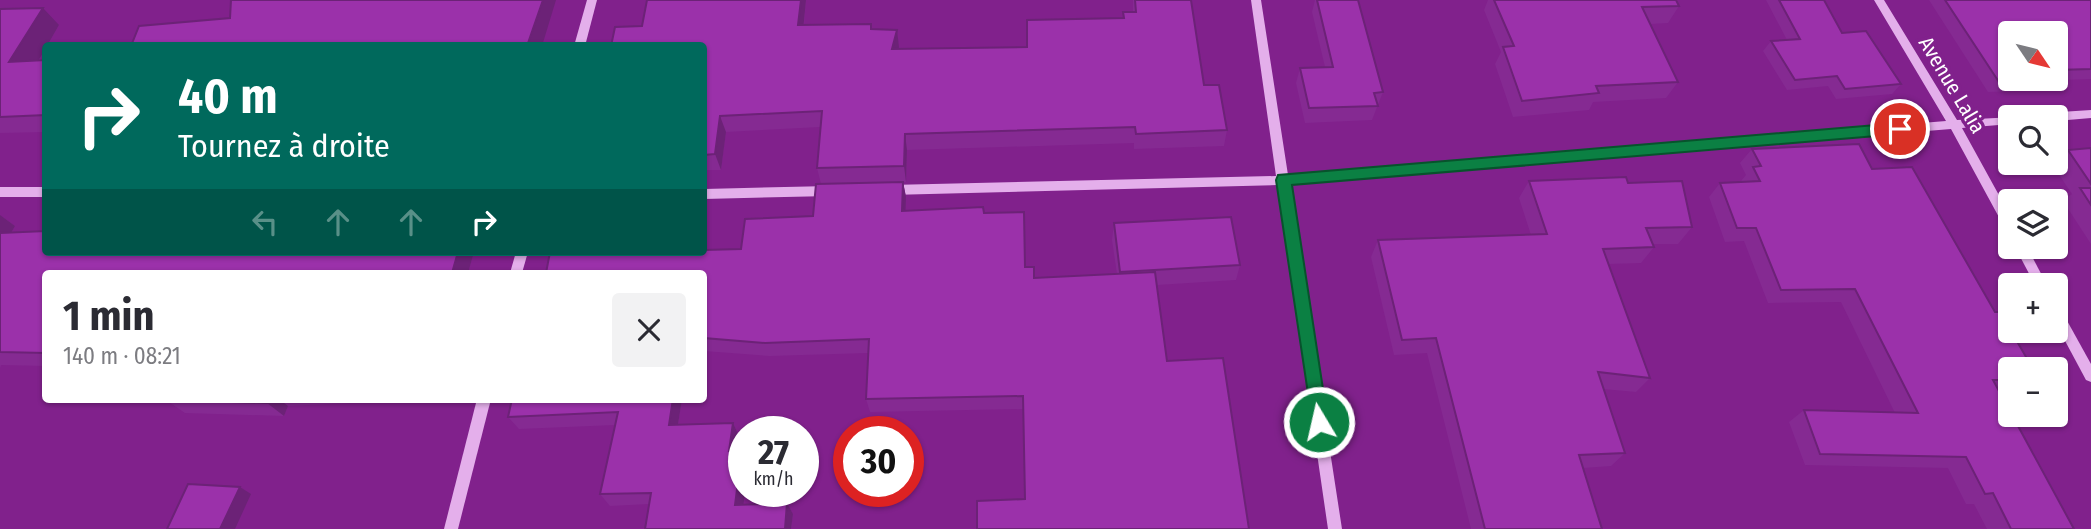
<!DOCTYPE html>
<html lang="fr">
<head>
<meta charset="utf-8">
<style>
	body { margin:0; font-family:"Fira Sans Condensed",sans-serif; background:#f2f2f3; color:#2b2b33; height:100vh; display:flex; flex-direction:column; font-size:26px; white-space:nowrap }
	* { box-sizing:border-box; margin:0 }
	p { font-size:23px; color:#7c7c81 }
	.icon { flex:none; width:38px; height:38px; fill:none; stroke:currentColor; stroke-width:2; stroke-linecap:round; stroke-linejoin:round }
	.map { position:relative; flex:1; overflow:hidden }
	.side { position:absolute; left:42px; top:270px; width:665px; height:133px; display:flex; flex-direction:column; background:#fff; border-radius:7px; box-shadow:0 2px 5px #0004 }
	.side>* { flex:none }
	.hud { position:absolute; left:42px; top:42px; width:665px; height:214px; border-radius:7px; box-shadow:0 2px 5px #0004; background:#00695c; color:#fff; overflow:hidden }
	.needle { width:46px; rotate:125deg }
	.tools { position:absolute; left:1998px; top:21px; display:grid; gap:14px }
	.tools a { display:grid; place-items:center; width:70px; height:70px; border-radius:7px; background:#fff; box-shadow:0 2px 5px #0004; font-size:35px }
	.speed { position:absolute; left:728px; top:416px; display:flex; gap:14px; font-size:35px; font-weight:700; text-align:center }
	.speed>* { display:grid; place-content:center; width:91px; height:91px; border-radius:50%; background:#fff; box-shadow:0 2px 5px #0004; line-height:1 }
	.speed small { font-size:18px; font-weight:400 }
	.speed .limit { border:10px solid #d22; background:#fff; color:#111 }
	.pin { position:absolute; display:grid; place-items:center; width:60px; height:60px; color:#fff; margin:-30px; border:4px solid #fff; border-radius:50%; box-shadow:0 2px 7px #0007 }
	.me { position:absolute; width:77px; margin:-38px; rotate:351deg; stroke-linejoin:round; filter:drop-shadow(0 0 5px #0008) }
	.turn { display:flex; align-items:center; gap:24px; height:147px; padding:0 21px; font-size:32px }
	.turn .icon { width:91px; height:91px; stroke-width:2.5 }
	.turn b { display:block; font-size:49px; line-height:60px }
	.lanes { display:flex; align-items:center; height:66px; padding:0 21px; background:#0003; justify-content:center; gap:35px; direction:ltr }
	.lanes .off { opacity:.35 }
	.round { display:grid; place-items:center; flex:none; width:74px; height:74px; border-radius:7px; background:#f2f2f3 }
	.headline { display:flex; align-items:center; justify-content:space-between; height:119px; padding:0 21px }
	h1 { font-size:42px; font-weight:700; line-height:52px }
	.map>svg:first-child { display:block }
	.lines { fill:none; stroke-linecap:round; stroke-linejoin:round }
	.minor { fill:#e4afeb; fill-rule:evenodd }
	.wall { fill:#852a92 }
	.shaded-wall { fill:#6c2277 }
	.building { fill:#9b31aa; stroke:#6c2277; stroke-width:2; fill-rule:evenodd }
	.route { fill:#0b8043; stroke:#07532c; stroke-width:2 }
	.labels { text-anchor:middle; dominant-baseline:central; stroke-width:7; stroke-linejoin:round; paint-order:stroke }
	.street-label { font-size:21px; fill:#fff; stroke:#81218c }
</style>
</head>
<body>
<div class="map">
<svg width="2091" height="529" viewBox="0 0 2091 529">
	<rect width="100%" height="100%" fill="#81218c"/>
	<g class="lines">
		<g class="minor">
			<polygon points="587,0 597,0 585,46 574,46"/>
			<polygon points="1251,0 1261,0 1288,175 1946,121 1874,0 1884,0 1957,120 2015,117 2011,117 2011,124 1962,128 2011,217 2011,234 2007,232 1951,129 1289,184 1342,529 1328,529 1278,185 890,195 884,190 890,185 1276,176"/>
			<polygon points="2091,110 2091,118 2056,121 2056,117 2039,117 2045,113"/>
			<polygon points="830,186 836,191 830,196 704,199 704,189"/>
			<rect x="0" y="187" width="46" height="10"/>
			<polygon points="2015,247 2027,247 2047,285 2035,285"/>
			<polygon points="516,252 528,252 522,273 510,273"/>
			<polygon points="2056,307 2060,308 2091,364 2091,382 2086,380 2056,324"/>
			<polygon points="477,399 491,399 458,529 444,529"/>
		</g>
	</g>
	<g class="wall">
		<polygon points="647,0 806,0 804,25 872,29 899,47 899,49 1027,47 1123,18 1123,12 1133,12 1133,0 1135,0 1204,85 1227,130 1224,146 1134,149 1134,143 907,150 906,182 903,182 906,197 905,211 984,213 1034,278 1117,274 1112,240 1114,223 1240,265 1236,280 1157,285 1025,499 1023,409 870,412 866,399 868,353 770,356 704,351 704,273 550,252 620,252 620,254 741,249 813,216 821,184 817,168 820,127 726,132 721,170 704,170 704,46 642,26"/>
		<polygon points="1315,0 1358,0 1383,92 1372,120 1305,123 1296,83 1300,68 1325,67 1312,12"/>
		<polygon points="1488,0 1676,0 1679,6 1668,23 1650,24 1678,82 1666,98 1593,102 1589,110 1513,117 1495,64 1501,52 1484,10"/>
		<polygon points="1766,0 1824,0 1842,33 1901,84 1892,94 1836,99 1828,86 1787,90 1763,51 1771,41 1787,40"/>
		<polygon points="1929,0 2091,0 2091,79 2063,80 2052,90 1988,92"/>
		<polygon points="0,9 59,25 47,46 46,46 46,48 38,61 46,60 46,132 0,133"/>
		<polygon points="2091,148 2091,244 2063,201 2072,194 2052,164 2056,163 2056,160 2068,150"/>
		<polygon points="1752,149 1872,169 2011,369 2011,391 1999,391 2074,529 1987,529 1974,504 1966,504 1948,468 1805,465 1789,422 1804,410 1895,413 1841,302 1768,303 1744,241 1725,242 1709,197 1720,183 1742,182 1741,181 1746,175 1740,163"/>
		<polygon points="1529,181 1628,183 1692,227 1678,244 1653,244 1654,247 1641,263 1609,264 1650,378 1636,392 1603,389 1625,453 1611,466 1583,468 1602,529 1471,529 1427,353 1394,355 1371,257 1378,240 1531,235 1519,198"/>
		<polygon points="0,215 15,226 11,233 46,252 474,252 468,273 46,273 46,366 1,365 0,368"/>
		<polygon points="166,399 433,399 288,406 284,416 185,413 166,400"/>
		<polygon points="512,399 682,399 678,425 733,423 739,436 737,451 745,492 743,505 787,503 793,514 791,529 645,529 649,504 610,506 600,494 615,425 519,429 508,417"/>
	</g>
	<g class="shaded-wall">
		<polygon points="543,0 556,0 542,46 527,46"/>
		<polygon points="801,0 806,0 802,41 798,25"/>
		<polygon points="43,8 59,25 47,46 46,46 46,48 27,79 9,62"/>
		<polygon points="897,30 899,47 895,65 892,49"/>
		<polygon points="720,116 726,132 721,170 715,154"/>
		<polygon points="905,134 907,150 906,182 904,166"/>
		<polygon points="903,182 906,197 905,226 902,211"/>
		<polygon points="0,215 15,226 2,249 0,247"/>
		<polygon points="458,252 474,252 468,273 452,273"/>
		<polygon points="269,399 279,399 288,406 284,416 267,403"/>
		<polygon points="673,399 682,399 676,437 669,425"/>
		<polygon points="733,423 739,436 736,462 729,451"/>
		<polygon points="742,451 744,455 744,492 745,492 742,516 735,505"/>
		<polygon points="240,487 251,494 235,529 220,529"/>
		<polygon points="787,503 793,514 791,529 785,529"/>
	</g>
	<g class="building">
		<polygon points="231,0 543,0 527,46 131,46 139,26 230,18"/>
		<polygon points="647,0 801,0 798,25 871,24 871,29 897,30 892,49 1027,47 1027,20 1124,18 1123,12 1136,12 1135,0 1191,0 1204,85 1219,85 1227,130 1136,134 1135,127 905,134 904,166 817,168 822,111 720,116 715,154 704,155 704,46 611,46 615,27 642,26"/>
		<polygon points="1317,0 1358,0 1383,92 1374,93 1378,106 1309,108 1300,68 1333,67"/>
		<polygon points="1494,0 1676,0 1679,6 1642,7 1678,82 1596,86 1599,93 1522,101 1503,47 1514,46"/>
		<polygon points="1779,0 1824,0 1842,33 1866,31 1901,84 1845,89 1837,76 1795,80 1771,41 1800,39"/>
		<path d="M1945,0h146v69l-34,1 6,10 -64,2zM2011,33h45v46h-45z"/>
		<polygon points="43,8 9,62 46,60 46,115 0,117 0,9"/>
		<polygon points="1859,144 1872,169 1912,167 1995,312 2000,312 2033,369 2011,369 2011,380 1993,380 2074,529 2011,529 1993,493 1985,494 1966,457 1820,454 1804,410 1918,413 1855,289 1781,290 1756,228 1737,228 1720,183 1760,181 1753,167 1761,166 1752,149"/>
		<polygon points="2091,148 2091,184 2068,150"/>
		<polygon points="1626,177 1628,183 1682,181 1692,227 1646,228 1654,247 1603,249 1650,378 1598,372 1625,453 1579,455 1602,529 1485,529 1436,338 1402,340 1378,240 1547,234 1529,181"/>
		<polygon points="903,182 902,211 983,207 984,213 1024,212 1025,267 1034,267 1034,278 1155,272 1167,361 1223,358 1249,529 977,529 977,501 1025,499 1023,396 866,399 869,339 765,343 704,338 704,273 546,273 550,252 614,252 614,254 704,252 704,250 741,249 745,219 813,216 816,184"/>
		<polygon points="2080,188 2091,188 2091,205"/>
		<polygon points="1231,217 1240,265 1120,272 1114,223"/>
		<polygon points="46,231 46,252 458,252 452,273 46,273 46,353 0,352 0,233"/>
		<polygon points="166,399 269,399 267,403 166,400"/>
		<polygon points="512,399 673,399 669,425 733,423 729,451 742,451 735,505 787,503 785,529 645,529 651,493 600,494 618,412 508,417"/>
		<polygon points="188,484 240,487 220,529 167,529"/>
	</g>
	<polygon class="route" points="1900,123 1908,129 1900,134 1292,185 1328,422 1325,427 1319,429 1313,427 1276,180 1278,175"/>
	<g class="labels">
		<g class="street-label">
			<text transform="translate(1952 85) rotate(59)">Avenue Lalia</text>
		</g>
	</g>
</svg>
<div class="tools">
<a><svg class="needle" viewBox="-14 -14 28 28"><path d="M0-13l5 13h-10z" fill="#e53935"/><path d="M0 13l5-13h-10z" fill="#7c7c81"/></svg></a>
<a><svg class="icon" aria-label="search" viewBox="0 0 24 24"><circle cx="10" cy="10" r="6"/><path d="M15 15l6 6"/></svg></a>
<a><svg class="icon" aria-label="layers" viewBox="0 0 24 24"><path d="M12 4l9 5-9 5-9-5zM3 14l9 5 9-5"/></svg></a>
<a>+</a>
<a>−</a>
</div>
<div class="speed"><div>27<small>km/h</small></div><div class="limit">30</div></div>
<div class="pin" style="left:1900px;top:129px;background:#d93025"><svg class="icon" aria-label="arrive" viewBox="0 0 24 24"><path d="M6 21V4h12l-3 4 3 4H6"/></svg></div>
<svg class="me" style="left:1319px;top:422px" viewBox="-20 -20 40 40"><circle r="17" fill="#0b8043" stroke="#fff" stroke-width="3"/><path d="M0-11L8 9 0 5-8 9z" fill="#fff"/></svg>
<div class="hud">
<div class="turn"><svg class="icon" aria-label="right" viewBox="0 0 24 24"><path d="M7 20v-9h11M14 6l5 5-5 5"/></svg><div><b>40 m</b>Tournez à droite</div></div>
<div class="lanes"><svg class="icon off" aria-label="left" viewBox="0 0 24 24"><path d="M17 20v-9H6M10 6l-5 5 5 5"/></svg><svg class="icon off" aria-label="ahead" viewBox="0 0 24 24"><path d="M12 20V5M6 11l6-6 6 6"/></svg><svg class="icon off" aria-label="ahead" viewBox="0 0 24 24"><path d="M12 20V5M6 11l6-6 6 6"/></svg><svg class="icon" aria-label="right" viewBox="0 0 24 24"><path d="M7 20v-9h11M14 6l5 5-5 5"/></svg></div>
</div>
<section class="side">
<div class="headline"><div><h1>1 min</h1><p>140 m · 08:21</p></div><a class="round"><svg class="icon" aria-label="close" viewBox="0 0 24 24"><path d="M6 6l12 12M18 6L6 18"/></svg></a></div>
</section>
</div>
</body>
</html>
